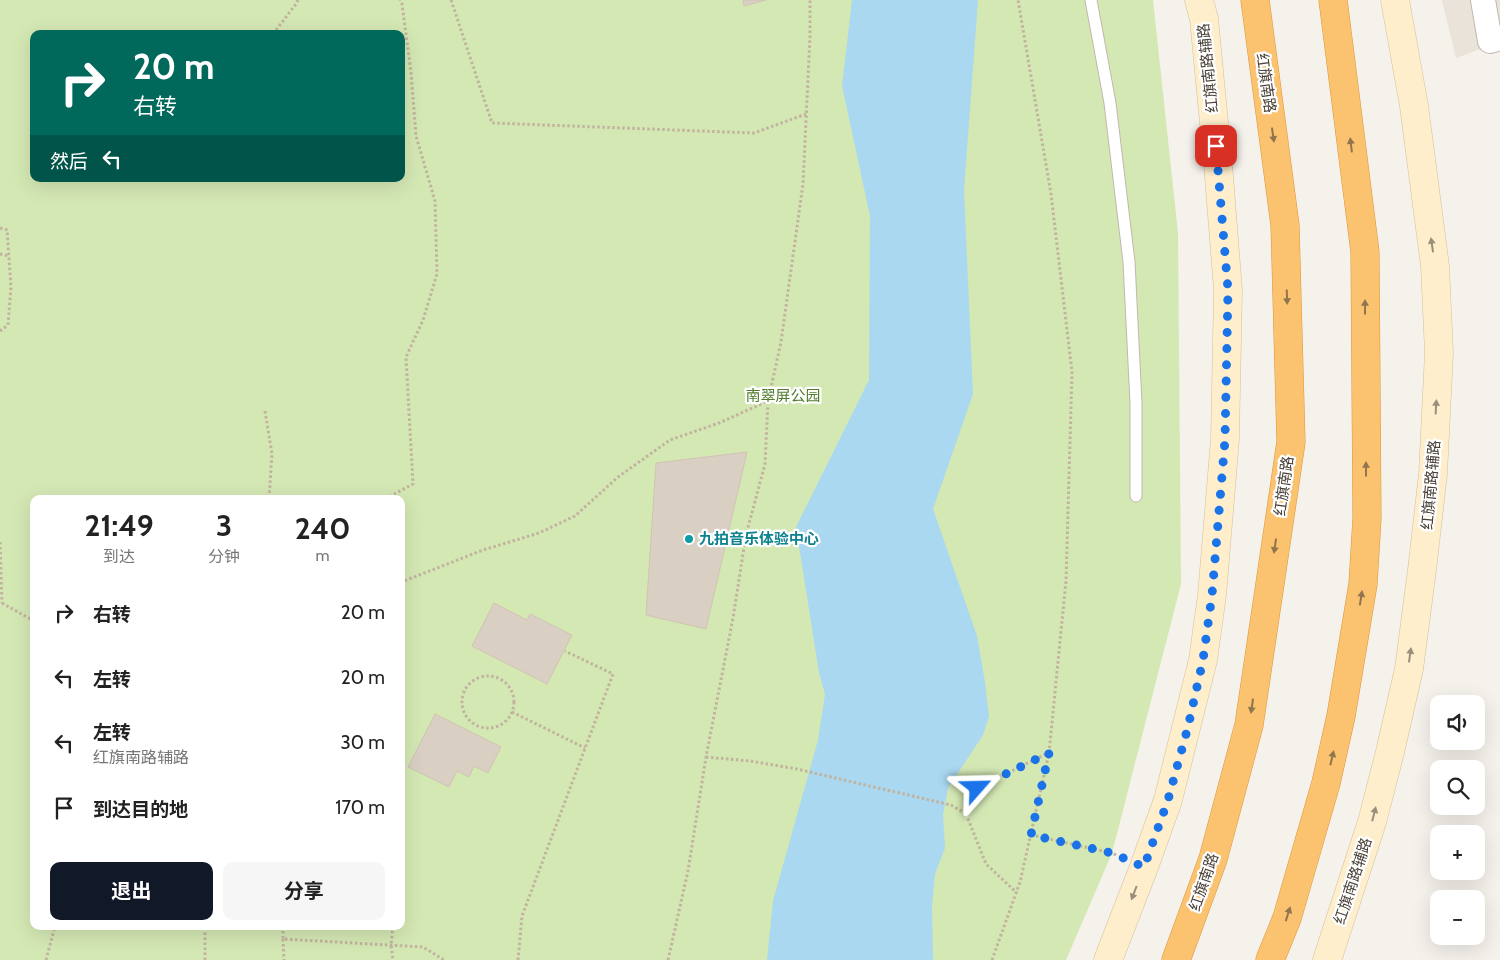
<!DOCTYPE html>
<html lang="zh">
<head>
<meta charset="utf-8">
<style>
	body { margin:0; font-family:Cabin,"Noto Sans SC",sans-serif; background:#f6f6f6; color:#222; height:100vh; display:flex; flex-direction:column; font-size:19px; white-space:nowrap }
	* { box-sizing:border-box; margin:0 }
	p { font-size:16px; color:#767676 }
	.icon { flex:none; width:28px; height:28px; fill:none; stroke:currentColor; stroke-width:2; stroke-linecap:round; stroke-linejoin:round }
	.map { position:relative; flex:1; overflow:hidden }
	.side { position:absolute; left:30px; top:495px; width:375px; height:435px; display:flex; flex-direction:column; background:#fff; border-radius:10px; box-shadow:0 5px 20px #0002 }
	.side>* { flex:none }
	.guide { position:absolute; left:30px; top:30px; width:375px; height:152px; border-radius:10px; box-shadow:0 5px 20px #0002; background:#00695c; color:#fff; overflow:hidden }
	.controls { position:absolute; left:1430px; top:695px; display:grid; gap:10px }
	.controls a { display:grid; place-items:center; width:55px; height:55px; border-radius:10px; background:#fff; box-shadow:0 5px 20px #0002; font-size:25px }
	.pin { position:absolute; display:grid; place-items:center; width:42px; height:42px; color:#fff; margin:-21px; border-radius:10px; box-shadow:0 2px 8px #0006 }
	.me { position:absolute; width:55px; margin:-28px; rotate:65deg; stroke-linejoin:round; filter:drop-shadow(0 0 4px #0008) }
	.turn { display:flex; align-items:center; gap:18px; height:105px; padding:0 20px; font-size:22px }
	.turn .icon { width:65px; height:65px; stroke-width:2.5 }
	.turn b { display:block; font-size:35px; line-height:42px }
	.then { display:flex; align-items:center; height:48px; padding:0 20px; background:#0003; gap:10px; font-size:19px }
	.eta { display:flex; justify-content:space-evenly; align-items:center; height:85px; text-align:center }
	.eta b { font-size:30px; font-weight:700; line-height:35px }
	.button { display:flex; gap:10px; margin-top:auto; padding:10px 20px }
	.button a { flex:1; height:58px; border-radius:10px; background:#111827; color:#fff; font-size:20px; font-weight:700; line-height:58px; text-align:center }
	.button a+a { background:#f6f6f6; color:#222 }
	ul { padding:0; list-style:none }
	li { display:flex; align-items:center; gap:15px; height:65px; padding:0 20px }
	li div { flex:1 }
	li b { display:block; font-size:19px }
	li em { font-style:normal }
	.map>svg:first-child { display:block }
	.residential { fill:#e9e3d9 }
	.green { fill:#d4e8b4; fill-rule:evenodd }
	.water { fill:#a9d8f0 }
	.building { fill:#dacfc3; stroke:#d1c3b3 }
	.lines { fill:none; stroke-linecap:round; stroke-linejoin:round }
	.lane-casing { stroke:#c1b8ad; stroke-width:13 }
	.street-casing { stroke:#c1b8ad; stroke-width:26 }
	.secondary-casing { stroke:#d4c19b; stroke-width:29 }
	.highway-casing { stroke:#db963e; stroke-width:29 }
	.path { stroke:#c2b39e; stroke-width:3; stroke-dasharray:2.5 2.5; stroke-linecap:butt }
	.lane { stroke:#fff; stroke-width:11 }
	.street { stroke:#fff; stroke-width:24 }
	.secondary { stroke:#feeecc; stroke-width:28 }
	.highway { stroke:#fbc36f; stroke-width:28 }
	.oneway { fill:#90754e }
	.oneway2 { fill:#9a8f7b }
	.route { stroke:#1a73e8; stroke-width:9; stroke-dasharray:0 16.2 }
	.culture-dot { fill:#0f9aa8; stroke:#fff; stroke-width:2 }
	.labels { text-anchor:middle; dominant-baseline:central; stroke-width:4.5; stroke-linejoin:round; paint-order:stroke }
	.street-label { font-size:15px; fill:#494138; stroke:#fff }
	.park-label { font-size:15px; fill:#4f7b2b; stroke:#fff }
	.culture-label { font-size:15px; font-weight:bold; fill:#0d838f; stroke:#fff; text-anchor:start }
</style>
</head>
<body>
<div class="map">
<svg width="1500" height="960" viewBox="0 0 1500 960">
	<rect width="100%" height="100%" fill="#f5f1eb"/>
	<polygon class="residential" points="1442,0 1500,0 1500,42 1456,58"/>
	<path class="green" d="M0,0h1153l25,233 3,351 -69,269 -46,107h-1066zM34,34h367v145h-367zM34,499h367v427h-367z"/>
	<polygon class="water" points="852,0 978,0 964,190 973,394 933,509 977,636 985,682 989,716 983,735 948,788 943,815 945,848 935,874 932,906 933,960 767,960 773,901 818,740 825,694 819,673 796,527 869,380 870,216 842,86"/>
	<g class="building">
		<polygon points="743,0 766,0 744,6"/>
		<polygon points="747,452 706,629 646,615 656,463"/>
		<polygon points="494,603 527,620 530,614 572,635 547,684 472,646"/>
		<polygon points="435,714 501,747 488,773 474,766 469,777 457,771 449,787 408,767"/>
	</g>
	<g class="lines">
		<defs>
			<polyline id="lane" points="1091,0 1110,103 1129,262 1136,403 1136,496"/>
			<polyline id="street" points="1483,0 1490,41 1500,38"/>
			<g id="secondary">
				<polyline points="1108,960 1144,867 1168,800 1203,660 1212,595 1225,439 1228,290 1218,164 1204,19 1199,0"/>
				<polyline points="1327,960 1372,822 1390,752 1409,669 1422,570 1433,474 1439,353 1435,266 1414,106 1395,0"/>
			</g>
			<g id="highway">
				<polyline points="1176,960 1213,859 1249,725 1291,442 1285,225 1255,0"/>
				<polyline points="1270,960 1287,918 1326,783 1341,716 1363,584 1367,518 1365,252 1333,0"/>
			</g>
		</defs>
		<use href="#lane" class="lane-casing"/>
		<use href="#street" class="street-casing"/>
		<use href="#secondary" class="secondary-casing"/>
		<use href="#highway" class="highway-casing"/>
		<g class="path">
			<polyline points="451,0 492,123 754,133 806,114"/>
			<polyline points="273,34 296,4 298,0"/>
			<polyline points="0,228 7,230 11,287 8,325 0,331"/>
			<polyline points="0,254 9,256"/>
			<polyline points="265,411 272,454 269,499"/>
			<polyline points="385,499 413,484 406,357 423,320 437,274 435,201 416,136 411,72 402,4 400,0"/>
			<polyline points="0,542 2,603"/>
			<polyline points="401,584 404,581 483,550 539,533 575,516 618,477 670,440 719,423 768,401"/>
			<polyline points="2,603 34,621"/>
			<circle cx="488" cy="702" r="26"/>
			<polyline points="512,712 585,748"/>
			<polyline points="706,757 750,761 797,769 951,805 966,814 977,788 1048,753"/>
			<polyline points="966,814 986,864 1017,893"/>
			<polyline points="1031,835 1112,853 1118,856"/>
			<polyline points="283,926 283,939 423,947 444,960"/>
			<polyline points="393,926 391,945 393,960"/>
			<polyline points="283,939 284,960"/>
			<polyline points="46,960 55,926"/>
			<polyline points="205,960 205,926"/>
			<polyline points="518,960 522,916 613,674 565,651"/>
			<polyline points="668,960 688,871 706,757 733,618 746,535 765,464 768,401 781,342 803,184 810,36 810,0"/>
			<polyline points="992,960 1020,882 1049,753 1066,581 1072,372 1051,194 1018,0"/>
		</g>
		<use href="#lane" class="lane"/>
		<use href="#street" class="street"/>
		<use href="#secondary" class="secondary"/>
		<use href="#highway" class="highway"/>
	</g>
	<defs><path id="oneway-solid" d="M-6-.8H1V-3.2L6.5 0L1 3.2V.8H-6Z" transform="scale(1.25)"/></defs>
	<g class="oneway">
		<use href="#oneway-solid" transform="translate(1273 135) rotate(82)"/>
		<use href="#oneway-solid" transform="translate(1351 145) rotate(-97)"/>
		<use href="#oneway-solid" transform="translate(1287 297) rotate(88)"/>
		<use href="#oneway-solid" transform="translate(1365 307) rotate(-90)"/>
		<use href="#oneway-solid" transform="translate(1366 469) rotate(-90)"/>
		<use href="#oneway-solid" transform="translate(1275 546) rotate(98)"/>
		<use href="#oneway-solid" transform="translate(1361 598) rotate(-81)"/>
		<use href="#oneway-solid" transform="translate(1252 706) rotate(98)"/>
		<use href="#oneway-solid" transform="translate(1332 758) rotate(-77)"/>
		<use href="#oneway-solid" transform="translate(1288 914) rotate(-72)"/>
	</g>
	<g class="oneway2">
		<use href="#oneway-solid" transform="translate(1432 245) rotate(-98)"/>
		<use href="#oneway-solid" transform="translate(1436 407) rotate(-87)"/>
		<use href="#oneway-solid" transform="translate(1410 655) rotate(-82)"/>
		<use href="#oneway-solid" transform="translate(1374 814) rotate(-76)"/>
		<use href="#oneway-solid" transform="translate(1134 893) rotate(111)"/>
	</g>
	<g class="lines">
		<polyline class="route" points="977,788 1049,753 1031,835 1112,853 1144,867 1168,800 1188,727 1203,660 1212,595 1225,440 1228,290 1216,146"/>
	</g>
	<circle class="culture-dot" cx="689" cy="539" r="5"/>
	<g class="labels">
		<g class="street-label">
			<text transform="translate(1208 68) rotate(-96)">红旗南路辅路</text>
			<text transform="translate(1266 83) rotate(82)">红旗南路</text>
			<text transform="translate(1431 485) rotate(-85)">红旗南路辅路</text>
			<text transform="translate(1284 486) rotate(-82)">红旗南路</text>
			<text transform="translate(1353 881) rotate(-72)">红旗南路辅路</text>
			<text transform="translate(1204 882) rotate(-71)">红旗南路</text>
		</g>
		<g class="park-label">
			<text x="783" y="396">南翠屏公园</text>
		</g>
		<g class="culture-label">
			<text x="699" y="539">九拍音乐体验中心</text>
		</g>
	</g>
</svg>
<div class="controls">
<a><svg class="icon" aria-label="sound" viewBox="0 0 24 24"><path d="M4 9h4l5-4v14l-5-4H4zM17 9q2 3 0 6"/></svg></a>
<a><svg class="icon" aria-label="search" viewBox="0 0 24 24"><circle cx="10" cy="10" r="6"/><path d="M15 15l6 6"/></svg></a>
<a>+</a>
<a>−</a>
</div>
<div class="pin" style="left:1216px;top:146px;background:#d93025"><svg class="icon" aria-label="arrive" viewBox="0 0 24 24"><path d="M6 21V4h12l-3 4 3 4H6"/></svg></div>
<svg class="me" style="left:977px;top:788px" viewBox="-20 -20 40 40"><path d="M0-17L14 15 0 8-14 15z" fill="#1a73e8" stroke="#fff" stroke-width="4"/></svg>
<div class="guide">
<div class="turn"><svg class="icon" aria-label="right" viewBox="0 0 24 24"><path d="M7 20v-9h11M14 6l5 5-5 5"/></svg><div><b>20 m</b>右转</div></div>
<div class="then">然后<svg class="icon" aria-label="left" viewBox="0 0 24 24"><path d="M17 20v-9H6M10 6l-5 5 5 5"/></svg></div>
</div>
<section class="side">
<div class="eta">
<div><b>21:49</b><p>到达</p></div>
<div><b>3</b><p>分钟</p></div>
<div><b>240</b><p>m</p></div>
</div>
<ul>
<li><svg class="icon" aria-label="right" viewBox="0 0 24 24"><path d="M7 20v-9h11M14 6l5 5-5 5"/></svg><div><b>右转</b></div><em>20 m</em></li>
<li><svg class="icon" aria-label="left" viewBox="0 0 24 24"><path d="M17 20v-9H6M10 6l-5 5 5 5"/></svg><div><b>左转</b></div><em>20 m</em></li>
<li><svg class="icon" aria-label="left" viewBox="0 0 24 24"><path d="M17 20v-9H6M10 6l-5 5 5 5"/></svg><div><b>左转</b><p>红旗南路辅路</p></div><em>30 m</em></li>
<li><svg class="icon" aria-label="arrive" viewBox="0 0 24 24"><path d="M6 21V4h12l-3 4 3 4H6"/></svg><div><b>到达目的地</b></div><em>170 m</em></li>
</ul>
<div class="button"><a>退出</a><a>分享</a></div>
</section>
</div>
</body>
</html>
